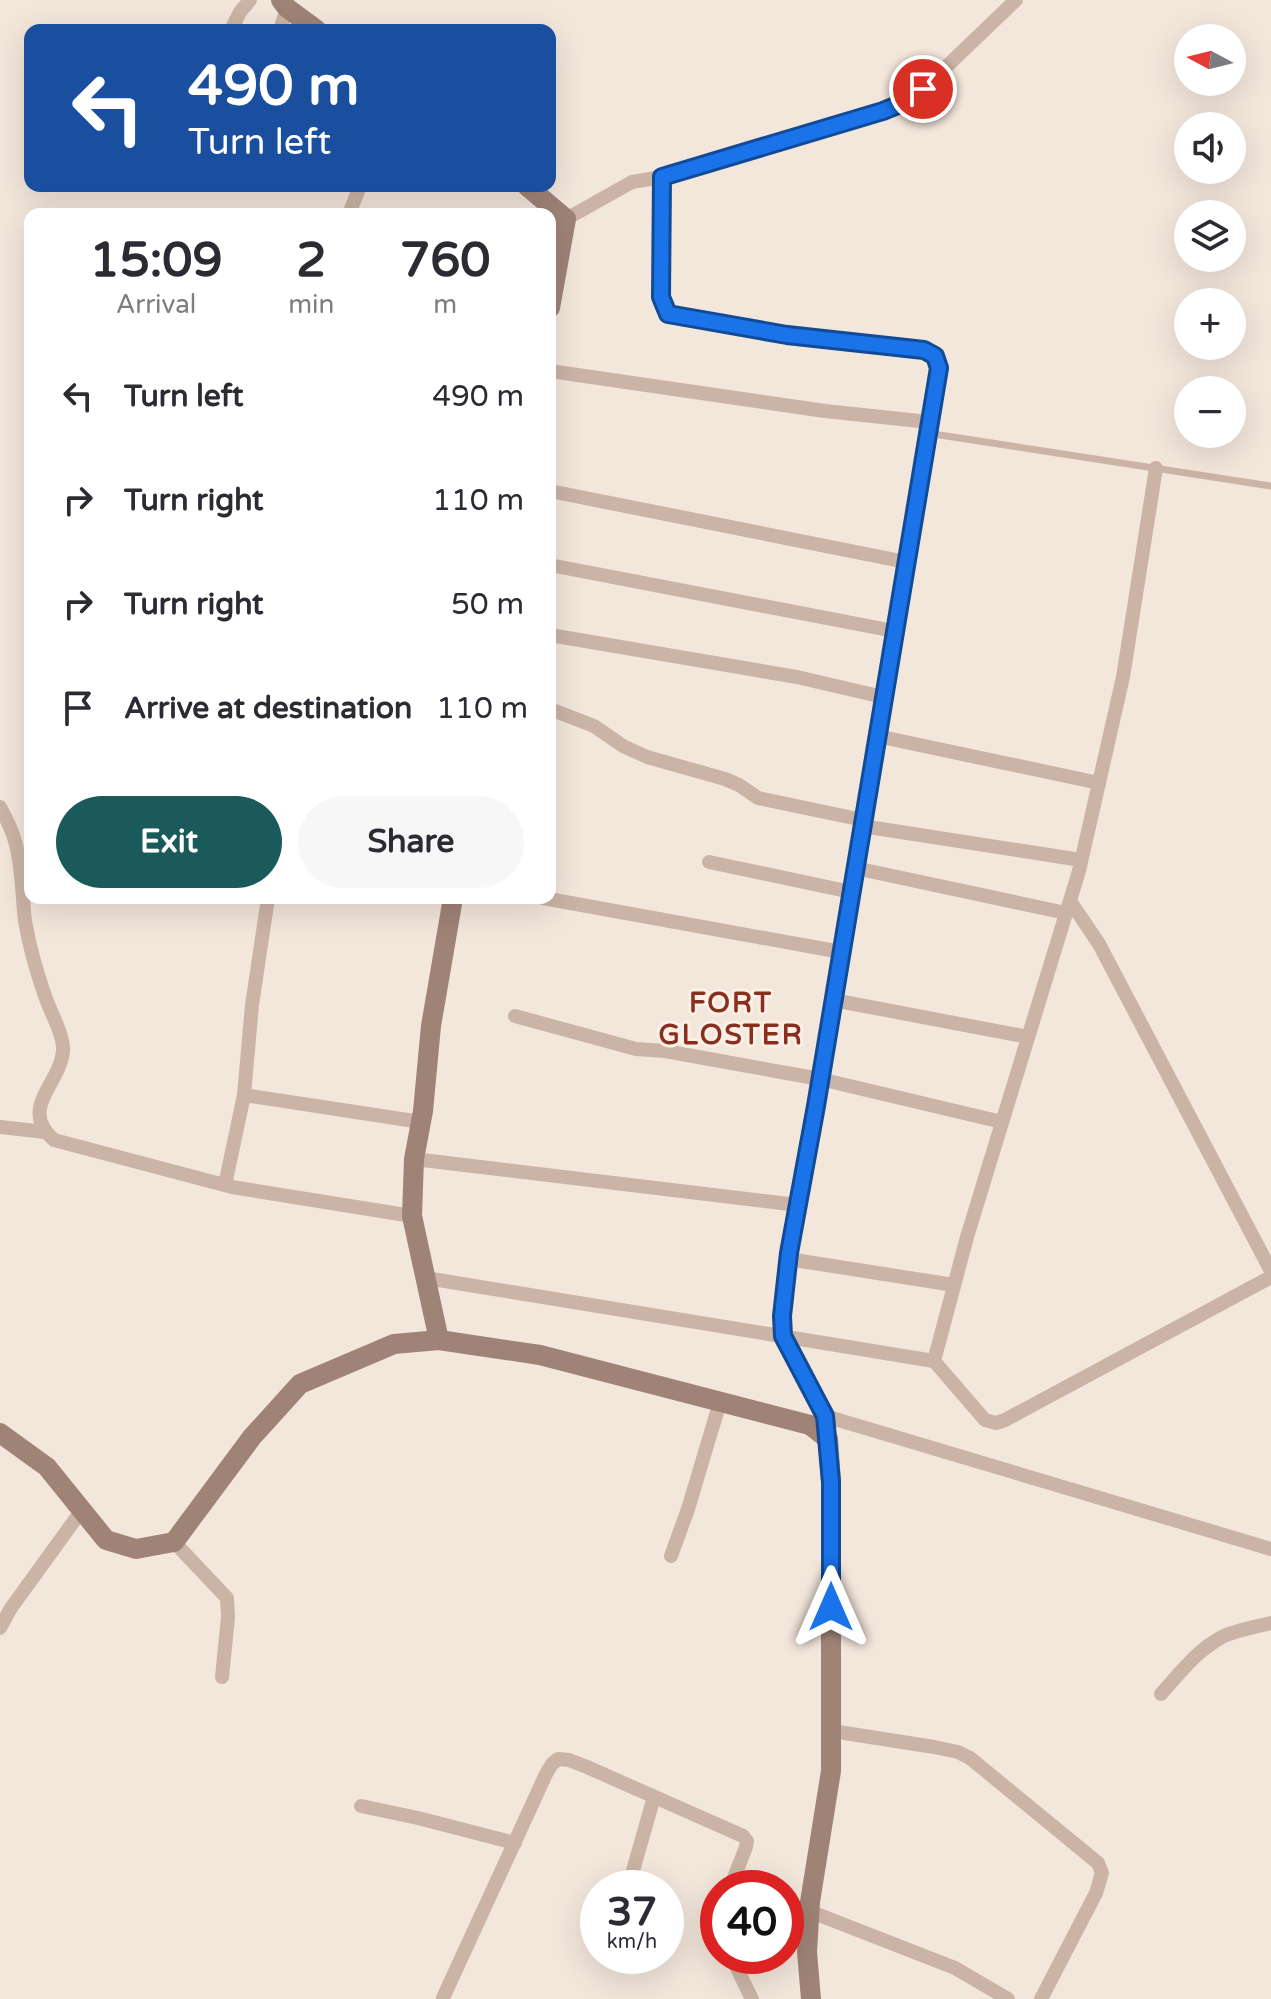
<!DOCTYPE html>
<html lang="en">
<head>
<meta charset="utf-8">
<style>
	body { margin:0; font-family:"Varela Round",sans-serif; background:#f7f7f7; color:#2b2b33; height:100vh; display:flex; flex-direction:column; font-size:30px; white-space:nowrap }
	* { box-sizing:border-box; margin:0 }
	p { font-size:26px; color:#7c7c81 }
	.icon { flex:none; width:44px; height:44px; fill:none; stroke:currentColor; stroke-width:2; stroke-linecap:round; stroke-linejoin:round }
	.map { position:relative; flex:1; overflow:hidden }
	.sheet { position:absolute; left:24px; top:208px; width:532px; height:696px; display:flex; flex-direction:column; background:#fff; border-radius:16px; box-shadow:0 8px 32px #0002 }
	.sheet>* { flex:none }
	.guide { position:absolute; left:24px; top:24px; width:532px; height:168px; border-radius:16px; box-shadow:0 8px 32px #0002; background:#1a4fa0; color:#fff; overflow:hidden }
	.needle { width:52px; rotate:277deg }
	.tools { position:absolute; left:1174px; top:24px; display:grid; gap:16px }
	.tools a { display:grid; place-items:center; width:72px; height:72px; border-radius:50%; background:#fff; box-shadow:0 8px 32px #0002; font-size:40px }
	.speed { position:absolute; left:580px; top:1870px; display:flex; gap:16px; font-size:40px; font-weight:700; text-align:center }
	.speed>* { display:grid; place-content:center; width:104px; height:104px; border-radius:50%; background:#fff; box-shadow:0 8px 32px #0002; line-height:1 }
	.speed small { font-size:20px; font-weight:400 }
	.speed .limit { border:12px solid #d22; background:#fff; color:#111 }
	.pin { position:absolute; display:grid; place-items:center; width:68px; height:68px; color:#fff; margin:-34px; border:4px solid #fff; border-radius:50%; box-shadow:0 2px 8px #0007 }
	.me { position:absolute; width:88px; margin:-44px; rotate:0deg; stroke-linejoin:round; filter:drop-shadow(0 0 6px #0008) }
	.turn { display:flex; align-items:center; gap:28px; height:168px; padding:0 32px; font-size:36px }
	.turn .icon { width:104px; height:104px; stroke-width:2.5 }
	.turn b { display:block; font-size:56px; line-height:68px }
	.eta { display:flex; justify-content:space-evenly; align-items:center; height:136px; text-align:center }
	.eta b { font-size:48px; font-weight:800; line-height:56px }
	.action { display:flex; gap:16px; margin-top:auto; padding:16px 32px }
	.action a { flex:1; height:92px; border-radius:48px; background:#1b5a5a; color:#fff; font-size:32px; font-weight:800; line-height:92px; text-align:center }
	.action a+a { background:#f7f7f7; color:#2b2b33 }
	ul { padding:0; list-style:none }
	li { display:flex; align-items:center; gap:24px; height:104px; padding:0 32px }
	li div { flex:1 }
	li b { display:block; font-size:30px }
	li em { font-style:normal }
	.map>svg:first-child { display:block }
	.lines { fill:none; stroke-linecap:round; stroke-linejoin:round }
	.lane { stroke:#cbb4a6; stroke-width:7 }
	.street { stroke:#cbb4a6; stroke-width:14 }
	.secondary { stroke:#9f8377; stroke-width:20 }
	.route-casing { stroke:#114b97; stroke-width:20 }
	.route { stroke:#1a73e8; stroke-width:14 }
	.labels { text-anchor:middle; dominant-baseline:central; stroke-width:6; stroke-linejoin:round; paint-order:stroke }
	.district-label { font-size:28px; font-weight:bold; letter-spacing:2px; fill:#892f1d; stroke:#faf0e7 }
</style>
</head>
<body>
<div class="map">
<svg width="1271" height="1999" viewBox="0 0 1271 1999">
	<rect width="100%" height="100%" fill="#f3e6db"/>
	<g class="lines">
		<polyline class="lane" points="927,433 1271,486"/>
		<g class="street">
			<polyline points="231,30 240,12 250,0"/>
			<polyline points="280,30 287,8"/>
			<polyline points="662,177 661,297 668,314 787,335 924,350 935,356 939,368 816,1106 789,1253 784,1298 783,1336 825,1416 828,1439"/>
			<polyline points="349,214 360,186"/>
			<polyline points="566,219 632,182 662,177 883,111 900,104 923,89 1016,0"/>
			<polyline points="550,371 825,411 929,422"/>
			<polyline points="550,491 906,562"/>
			<polyline points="550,565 894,631"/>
			<polyline points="550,635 797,677 883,697"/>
			<polyline points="550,709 594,726 623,746 647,757 725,779 739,785 758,798 863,820"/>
			<polyline points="877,736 1099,783"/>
			<path d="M0,807c6,11 12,22 15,34 7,23 7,55 10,80 4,23 11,49 19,72 5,17 20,41 19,58 -3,34 -45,57 -9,89l178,47 180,29"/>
			<polyline points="862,826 1081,860"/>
			<polyline points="709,862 851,892"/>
			<polyline points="855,868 1066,913"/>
			<polyline points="543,898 841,952"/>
			<polyline points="1070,901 1099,944 1271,1271"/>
			<polyline points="833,1000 1028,1037"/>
			<polyline points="515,1016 636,1049 665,1051 820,1079 1002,1122"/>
			<polyline points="244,1095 421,1122"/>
			<polyline points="0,1127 45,1132"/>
			<polyline points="414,1159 798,1205"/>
			<polyline points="225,1185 244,1095 252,1005 268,898"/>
			<polyline points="788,1259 954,1285"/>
			<polyline points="426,1278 934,1361 967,1237 1079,871 1123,677 1156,468"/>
			<polyline points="934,1361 985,1420 996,1423 1005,1420 1271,1277"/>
			<polyline points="825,1416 1271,1549"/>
			<polyline points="174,1542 227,1598 228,1617 222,1677"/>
			<polyline points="671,1556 688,1509 720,1402"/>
			<polyline points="0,1628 11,1608 82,1510"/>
			<path d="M1161,1694c19,-21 35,-43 61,-57 14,-7 33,-10 49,-14"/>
			<polyline points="832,1731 934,1747 958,1752 970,1758 1098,1863 1102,1873 1096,1893 1041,1999"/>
			<polyline points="361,1806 418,1818 515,1843"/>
			<polyline points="628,1888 654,1797"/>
			<polyline points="809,1911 955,1968 1008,1999"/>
			<polyline points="731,1956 752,1999"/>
			<polyline points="443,1998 546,1774 552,1764 558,1759 569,1760 587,1767 743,1836 747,1841 746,1847 730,1888"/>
		</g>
		<g class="secondary">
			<polyline points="281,0 287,8 317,30"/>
			<polyline points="527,186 566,219 550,308"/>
			<polyline points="439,1340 412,1216 414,1159 423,1111 431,1026 453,898"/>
			<polyline points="0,1433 47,1467 106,1540 136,1549 174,1542 252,1437 300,1384 394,1344 439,1340 540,1355 810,1425 828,1439 831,1482 831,1771 810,1902 807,1952 811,1999"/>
		</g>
	</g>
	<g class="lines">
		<defs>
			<polyline id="route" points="831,1607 831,1482 825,1416 783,1336 782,1316 789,1253 816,1106 939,368 935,356 924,350 787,335 668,314 661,297 662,177 883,111 900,104 923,89"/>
		</defs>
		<use href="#route" class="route-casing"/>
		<use href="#route" class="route"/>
	</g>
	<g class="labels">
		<g class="district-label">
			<text x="731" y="1003">FORT<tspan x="731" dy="32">GLOSTER</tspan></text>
		</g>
	</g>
</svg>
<div class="tools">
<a><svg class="needle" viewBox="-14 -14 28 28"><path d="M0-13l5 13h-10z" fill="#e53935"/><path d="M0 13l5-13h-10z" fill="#7c7c81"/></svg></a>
<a><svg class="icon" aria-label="sound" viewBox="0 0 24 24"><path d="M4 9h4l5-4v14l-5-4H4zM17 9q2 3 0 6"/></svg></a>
<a><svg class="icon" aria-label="layers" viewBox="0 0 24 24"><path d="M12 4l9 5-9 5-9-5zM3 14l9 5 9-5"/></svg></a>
<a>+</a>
<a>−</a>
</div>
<div class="speed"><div>37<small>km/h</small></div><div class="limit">40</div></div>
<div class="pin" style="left:923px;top:89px;background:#d93025"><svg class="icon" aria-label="arrive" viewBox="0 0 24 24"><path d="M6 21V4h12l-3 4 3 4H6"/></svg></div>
<svg class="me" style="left:831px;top:1607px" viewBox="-20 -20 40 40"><path d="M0-17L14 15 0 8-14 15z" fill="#1a73e8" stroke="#fff" stroke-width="4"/></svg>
<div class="guide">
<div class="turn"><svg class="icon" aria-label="left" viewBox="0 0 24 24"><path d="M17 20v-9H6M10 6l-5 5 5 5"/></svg><div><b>490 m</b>Turn left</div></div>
</div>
<section class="sheet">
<div class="eta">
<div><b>15:09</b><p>Arrival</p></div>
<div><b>2</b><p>min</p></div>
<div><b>760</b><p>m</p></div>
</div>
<ul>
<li><svg class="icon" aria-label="left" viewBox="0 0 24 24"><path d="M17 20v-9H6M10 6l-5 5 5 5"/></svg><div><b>Turn left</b></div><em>490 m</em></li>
<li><svg class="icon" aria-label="right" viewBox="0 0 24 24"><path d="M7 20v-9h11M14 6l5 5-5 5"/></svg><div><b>Turn right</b></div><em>110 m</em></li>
<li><svg class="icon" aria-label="right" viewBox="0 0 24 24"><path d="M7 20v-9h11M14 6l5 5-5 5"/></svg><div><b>Turn right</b></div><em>50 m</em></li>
<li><svg class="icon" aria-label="arrive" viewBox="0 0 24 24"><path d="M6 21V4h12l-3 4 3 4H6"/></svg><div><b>Arrive at destination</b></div><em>110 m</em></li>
</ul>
<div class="action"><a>Exit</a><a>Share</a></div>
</section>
</div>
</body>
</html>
